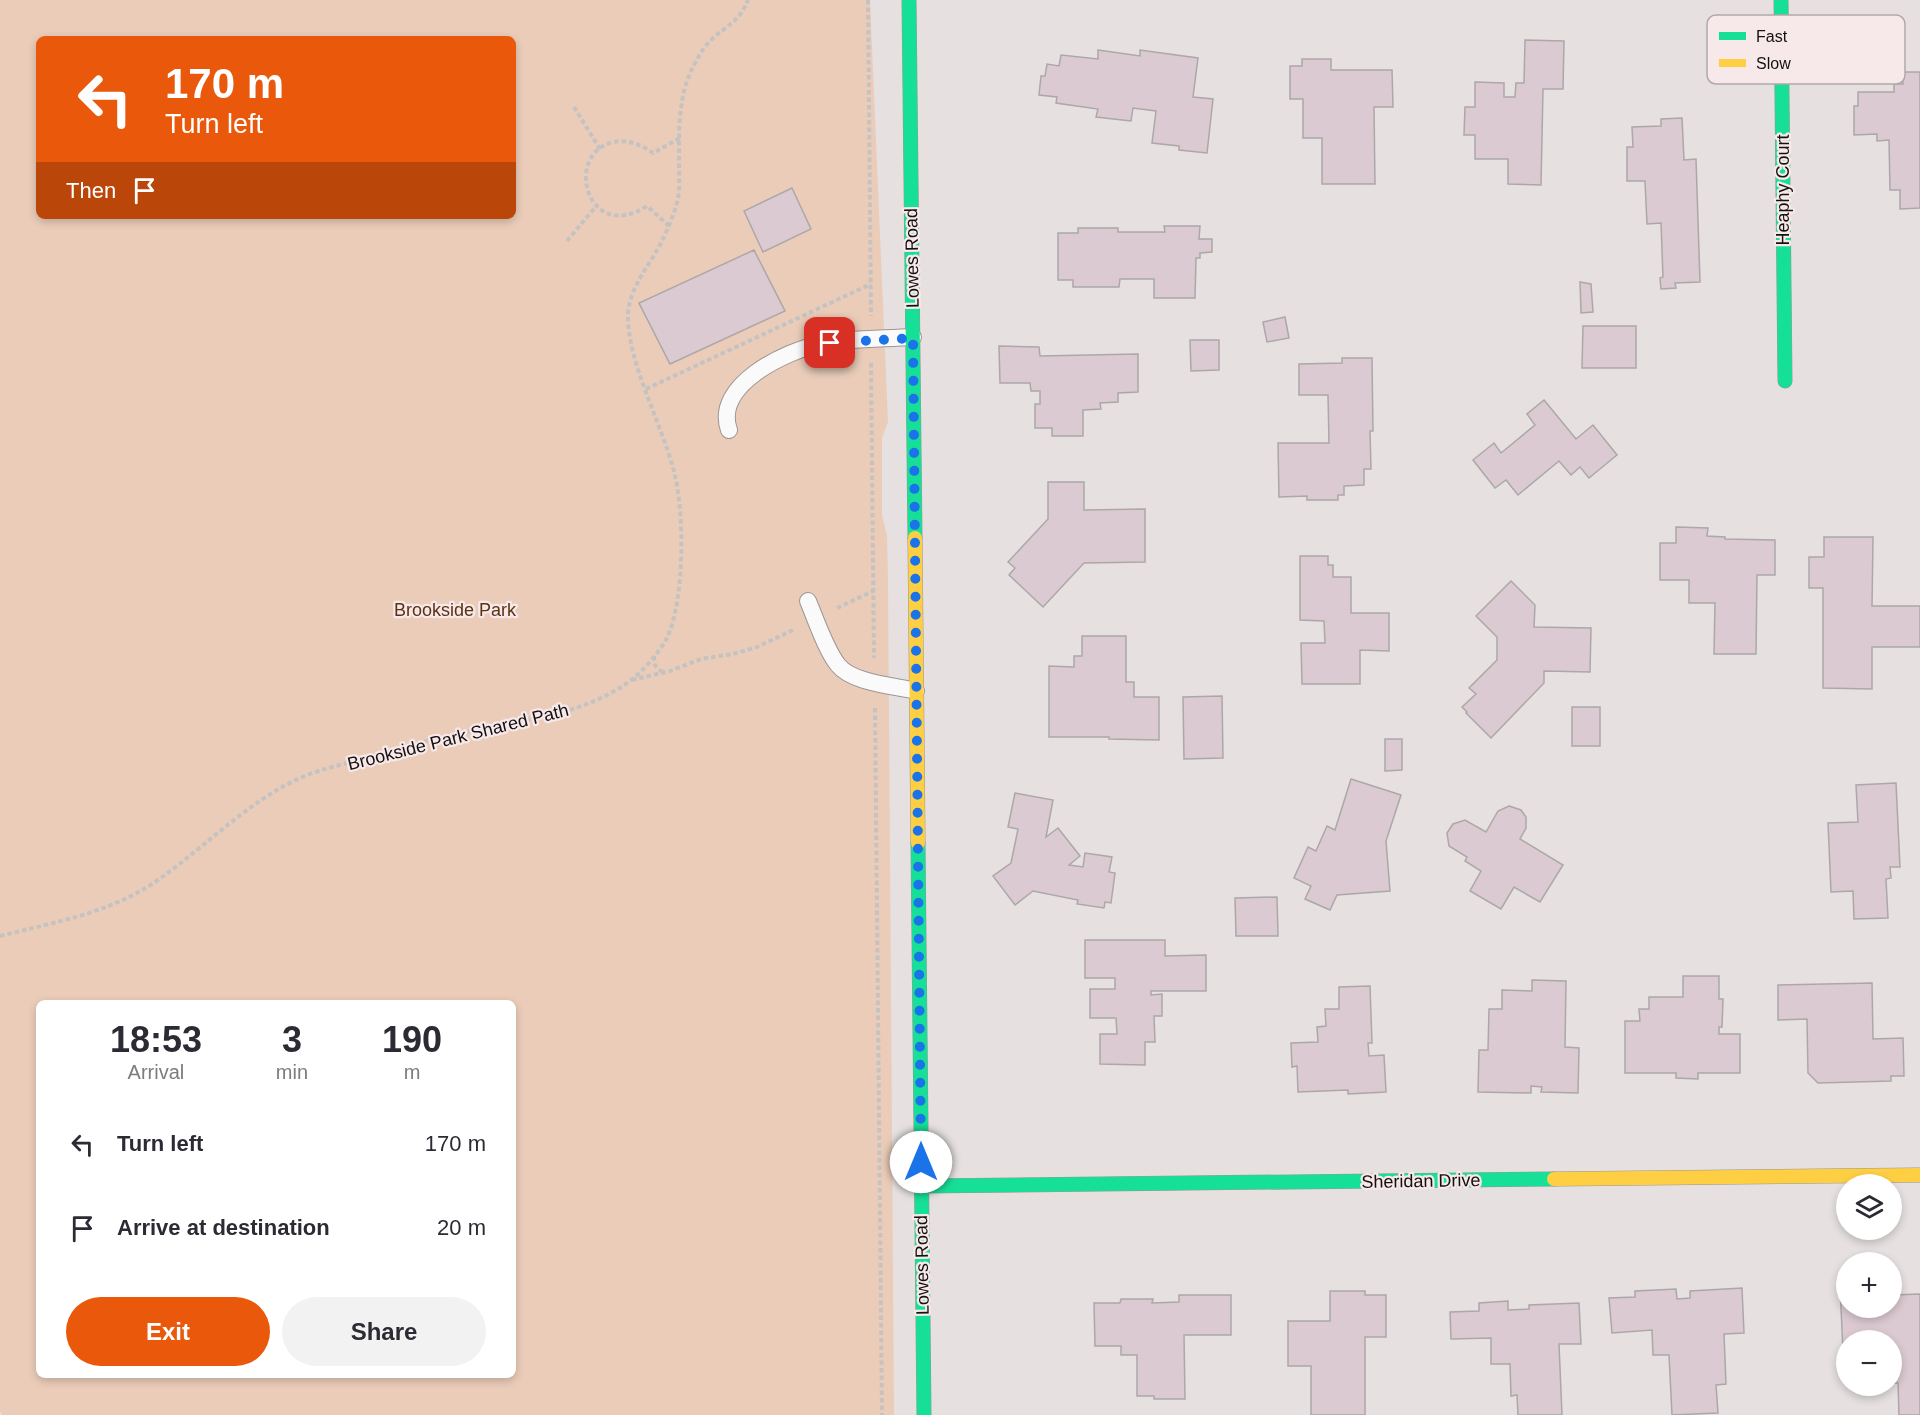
<!DOCTYPE html>
<html lang="en">
<head>
<meta charset="utf-8">
<style>
	body { margin:0; font-family:Helvetica,sans-serif; background:#f2f2f3; color:#2b2b33; height:100vh; display:flex; flex-direction:column; font-size:22px; white-space:nowrap }
	* { box-sizing:border-box; margin:0 }
	p { font-size:20px; color:#7c7c81 }
	.icon { flex:none; width:33px; height:33px; fill:none; stroke:currentColor; stroke-width:2; stroke-linecap:round; stroke-linejoin:round }
	.map { position:relative; flex:1; overflow:hidden }
	.side { position:absolute; left:36px; top:1000px; width:480px; height:378px; display:flex; flex-direction:column; background:#fff; border-radius:9px; box-shadow:0 3px 9px #0003 }
	.side>* { flex:none }
	.top-card { position:absolute; left:36px; top:36px; width:480px; height:183px; border-radius:9px; box-shadow:0 3px 9px #0003; background:#ea580c; color:#fff; overflow:hidden }
	.controls { position:absolute; left:1836px; top:1174px; display:grid; gap:12px }
	.controls a { display:grid; place-items:center; width:66px; height:66px; border-radius:50%; background:#fff; box-shadow:0 3px 9px #0003; font-size:30px }
	.pin { position:absolute; display:grid; place-items:center; width:51px; height:51px; color:#fff; margin:-26px; border-radius:12px; box-shadow:0 3px 9px #0006 }
	.me { position:absolute; width:66px; margin:-33px; rotate:0deg; stroke-linejoin:round; filter:drop-shadow(0 0 4px #0008) }
	.turn { display:flex; align-items:center; gap:21px; height:126px; padding:0 30px; font-size:27px }
	.turn .icon { width:78px; height:78px; stroke-width:2.5 }
	.turn b { display:block; font-size:42px; line-height:51px }
	.then { display:flex; align-items:center; height:57px; padding:0 30px; background:#0003; gap:12px; font-size:22px }
	.eta { display:flex; justify-content:space-evenly; align-items:center; height:102px; text-align:center }
	.eta b { font-size:36px; font-weight:800; line-height:42px }
	.primary-button { display:flex; gap:12px; margin-top:auto; padding:12px 30px }
	.primary-button a { flex:1; height:69px; border-radius:36px; background:#ea580c; color:#fff; font-size:24px; font-weight:800; line-height:69px; text-align:center }
	.primary-button a+a { background:#f2f2f3; color:#2b2b33 }
	ul { padding:0; list-style:none }
	li { display:flex; align-items:center; gap:18px; height:84px; padding:0 30px }
	li div { flex:1 }
	li b { display:block; font-size:22px }
	li em { font-style:normal }
	.map>svg:first-child { display:block }
	.green { fill:#eaccb9; fill-rule:evenodd }
	.building { fill:#dbcad1; stroke:#aca8a8; stroke-width:1.5 }
	.lines { fill:none; stroke-linecap:round; stroke-linejoin:round }
	.lane-casing { stroke:#9b9696; stroke-width:18 }
	.fast-casing { stroke:#9b9696; stroke-width:15 }
	.slow-casing { stroke:#9b9696; stroke-width:15 }
	.path { stroke:#c5c2c2; stroke-width:4; stroke-dasharray:4.5 3; stroke-linecap:butt }
	.lane { stroke:#fbfafa; stroke-width:16 }
	.fast { stroke:#16e098; stroke-width:14 }
	.slow { stroke:#ffcf43; stroke-width:14 }
	.route { stroke:#1a73e8; stroke-width:10; stroke-dasharray:0 18 }
	.labels { text-anchor:middle; dominant-baseline:central; stroke-width:4.5; stroke-linejoin:round; paint-order:stroke }
	.street-label { font-size:18px; fill:#151011; stroke:#f7e9ea }
	.park-label { font-size:18px; fill:#5c3211; stroke:#f7e9ea }
	.key { fill:#f7e9ea; stroke:#b3a8a9; stroke-width:1.5 }
	.key-label { font-size:16px; fill:#151011 }
</style>
</head>
<body>
<div class="map">
<svg width="1920" height="1415" viewBox="0 0 1920 1415">
	<rect width="100%" height="100%" fill="#e6e0e0"/>
	<path class="green" d="M0,0h870l18,422 -6,16v77l5,21 1,44 6,835h-892l-2,-4zM39,39h474v177h-474zM39,1004h474v372h-474z"/>
	<g class="building">
		<polygon points="1525,40 1564,41 1563,89 1543,89 1541,185 1508,184 1508,159 1475,159 1475,135 1464,135 1465,107 1475,107 1475,82 1504,83 1504,97 1515,97 1516,83 1524,83"/>
		<polygon points="1098,50 1140,56 1140,50 1198,58 1193,97 1213,99 1207,153 1179,150 1179,146 1152,143 1156,111 1133,108 1131,121 1096,117 1098,109 1056,103 1057,97 1039,95 1041,76 1045,76 1047,64 1059,66 1061,55 1098,59"/>
		<polygon points="1302,59 1331,59 1331,70 1392,70 1393,107 1374,107 1375,184 1322,184 1322,138 1303,138 1303,99 1290,99 1290,66 1302,66"/>
		<polygon points="1902,72 1920,72 1920,208 1900,209 1900,190 1890,190 1889,140 1877,141 1877,134 1854,135 1854,106 1858,106 1858,92 1894,92 1894,84 1903,84"/>
		<polygon points="1682,118 1684,160 1696,159 1700,282 1675,283 1676,288 1661,289 1660,278 1663,277 1661,223 1647,224 1645,181 1627,181 1627,147 1633,147 1632,127 1661,126 1661,119"/>
		<polygon points="792,188 811,229 763,252 744,211"/>
		<polygon points="1164,226 1200,226 1199,239 1212,239 1212,252 1200,253 1200,258 1196,258 1195,298 1154,298 1154,279 1120,279 1119,287 1073,287 1073,280 1058,280 1058,233 1078,233 1078,228 1118,228 1118,232 1165,232"/>
		<polygon points="754,250 785,311 670,364 639,303"/>
		<polygon points="1580,282 1591,284 1593,312 1581,313"/>
		<polygon points="1285,317 1289,338 1267,342 1263,322"/>
		<polygon points="1583,326 1636,326 1636,368 1582,368"/>
		<polygon points="1190,340 1219,340 1219,370 1191,371"/>
		<polygon points="999,346 1039,347 1040,356 1138,354 1138,392 1118,393 1118,402 1100,403 1101,409 1083,410 1083,436 1052,436 1052,428 1035,428 1035,404 1040,404 1040,391 1031,391 1030,383 1000,383"/>
		<polygon points="1342,358 1372,358 1373,431 1370,431 1371,469 1364,469 1364,485 1344,486 1344,495 1338,495 1338,500 1307,500 1307,496 1279,497 1278,443 1329,443 1328,395 1299,395 1299,364 1342,363"/>
		<polygon points="1544,400 1576,439 1593,425 1617,455 1589,478 1580,467 1571,475 1559,461 1518,495 1506,480 1495,488 1473,460 1494,443 1501,453 1535,425 1527,414"/>
		<polygon points="1048,482 1084,482 1084,510 1145,509 1145,562 1084,563 1043,607 1009,575 1015,568 1008,562 1048,519"/>
		<polygon points="1676,527 1708,528 1707,536 1725,537 1725,539 1775,540 1775,575 1757,575 1756,654 1714,654 1715,603 1689,603 1689,580 1660,580 1660,543 1676,543"/>
		<polygon points="1824,537 1873,537 1872,606 1920,606 1920,647 1872,647 1872,689 1823,688 1823,588 1809,588 1809,557 1824,557"/>
		<polygon points="1300,556 1328,556 1328,565 1333,565 1333,577 1351,577 1351,613 1389,613 1389,651 1360,650 1360,684 1302,684 1301,643 1325,643 1324,621 1300,620"/>
		<polygon points="1511,581 1535,605 1534,627 1591,628 1590,672 1544,671 1544,683 1491,738 1466,713 1467,712 1462,707 1476,694 1469,688 1497,660 1497,637 1476,616"/>
		<polygon points="1082,636 1126,636 1126,682 1134,682 1134,697 1159,697 1159,740 1109,739 1109,737 1049,737 1049,666 1074,667 1074,656 1082,656"/>
		<polygon points="1222,696 1223,758 1184,759 1183,697"/>
		<rect x="1572" y="707" width="28" height="39"/>
		<polygon points="1385,739 1402,739 1402,770 1385,771"/>
		<polygon points="1351,779 1401,795 1386,841 1390,891 1337,895 1330,910 1305,899 1311,886 1294,878 1308,847 1316,851 1327,826 1335,830"/>
		<polygon points="1896,783 1900,867 1890,867 1891,878 1886,879 1888,918 1854,919 1853,891 1831,892 1828,823 1858,822 1856,785"/>
		<polygon points="1015,793 1053,800 1046,837 1058,828 1080,856 1069,865 1083,867 1085,853 1112,857 1109,872 1115,873 1111,903 1105,902 1104,908 1077,904 1078,900 1033,891 1015,905 993,876 1011,863 1018,829 1008,827"/>
		<polygon points="1509,806 1521,810 1526,817 1526,828 1520,839 1563,865 1540,902 1514,887 1501,909 1470,891 1481,871 1465,861 1467,857 1449,846 1447,833 1453,824 1465,820 1486,832 1498,811"/>
		<polygon points="1277,897 1278,936 1236,936 1235,898"/>
		<polygon points="1085,940 1165,940 1165,956 1206,955 1206,991 1151,991 1151,995 1162,994 1162,1016 1154,1016 1155,1042 1145,1042 1145,1065 1100,1064 1100,1034 1117,1034 1116,1018 1090,1018 1090,989 1115,989 1115,978 1085,978"/>
		<polygon points="1683,976 1719,976 1719,999 1723,999 1722,1027 1719,1027 1719,1034 1740,1034 1740,1073 1698,1073 1698,1079 1676,1078 1676,1073 1625,1073 1625,1021 1640,1021 1639,1009 1649,1009 1649,997 1683,997"/>
		<polygon points="1532,980 1566,981 1565,1047 1579,1048 1578,1093 1541,1092 1542,1087 1531,1086 1531,1093 1478,1092 1479,1050 1488,1050 1489,1009 1502,1009 1502,990 1532,991"/>
		<polygon points="1872,983 1873,1039 1903,1038 1904,1076 1891,1076 1891,1081 1818,1083 1808,1073 1807,1019 1778,1020 1778,985"/>
		<polygon points="1370,986 1372,1043 1368,1043 1369,1056 1384,1055 1386,1092 1348,1094 1348,1090 1298,1092 1297,1066 1292,1067 1291,1043 1318,1042 1317,1027 1326,1026 1325,1009 1339,1009 1339,987"/>
		<polygon points="1840,1285 1846,1285 1846,1308 1892,1308 1892,1295 1920,1294 1920,1415 1899,1415 1898,1383 1892,1383 1892,1341 1846,1341 1846,1352 1843,1352"/>
		<polygon points="1742,1288 1744,1333 1724,1334 1726,1384 1716,1385 1718,1413 1672,1415 1669,1355 1653,1355 1652,1330 1612,1333 1609,1298 1635,1297 1635,1291 1676,1289 1677,1299 1690,1298 1690,1291"/>
		<polygon points="1330,1291 1365,1291 1365,1295 1386,1295 1386,1337 1365,1337 1365,1415 1311,1415 1311,1366 1288,1366 1288,1321 1330,1321"/>
		<polygon points="1179,1295 1231,1295 1231,1335 1184,1335 1185,1399 1154,1399 1154,1396 1137,1396 1137,1355 1121,1355 1121,1346 1095,1346 1094,1303 1120,1303 1121,1299 1153,1299 1152,1303 1179,1302"/>
		<polygon points="1508,1301 1508,1310 1529,1309 1529,1305 1579,1303 1581,1344 1559,1344 1562,1415 1518,1415 1517,1395 1511,1396 1510,1364 1491,1364 1491,1338 1451,1339 1450,1312 1479,1311 1479,1303"/>
	</g>
	<g class="lines">
		<defs>
			<g id="lane">
				<path d="M729,430c-16,-45 57,-79 91,-86 30,-6 62,-5 93,-7"/>
				<path d="M808,601c8,19 18,49 30,64 14,18 57,21 78,26"/>
			</g>
			<g id="fast">
				<polyline points="909,0 915,538"/>
				<polyline points="1781,0 1785,381"/>
				<polyline points="918,843 924,1415"/>
				<polyline points="921,1186 1554,1179"/>
			</g>
			<g id="slow">
				<polyline points="915,538 918,843"/>
				<polyline points="1554,1179 1920,1175"/>
			</g>
		</defs>
		<use href="#lane" class="lane-casing"/>
		<use href="#fast" class="fast-casing"/>
		<use href="#slow" class="slow-casing"/>
		<g class="path">
			<polyline points="868,0 871,316"/>
			<polyline points="574,107 600,149"/>
			<path d="M669,226l-22,-20c-61,39 -84,-54 -33,-64 14,-3 28,3 39,11l27,-15"/>
			<polyline points="567,241 597,205"/>
			<polyline points="871,363 874,658"/>
			<polyline points="646,389 871,284"/>
			<polyline points="837,608 873,591"/>
			<path d="M654,656c0,8 1,13 10,16"/>
			<polyline points="632,680 670,671 701,659 733,654 757,647 793,630"/>
			<polyline points="875,708 882,1415"/>
			<path d="M0,936c55,-14 107,-22 155,-54 51,-35 94,-83 152,-107 16,-6 32,-10 48,-14 42,-13 83,-24 126,-32 52,-11 103,-15 149,-48 13,-10 29,-28 37,-43 18,-39 18,-129 6,-170 -12,-45 -45,-106 -45,-151 0,-27 20,-50 32,-72 7,-14 14,-30 18,-46 2,-12 1,-24 1,-36 0,-31 -1,-63 12,-92 5,-10 11,-22 19,-30 16,-16 29,-18 38,-41"/>
		</g>
		<use href="#lane" class="lane"/>
		<use href="#fast" class="fast"/>
		<use href="#slow" class="slow"/>
	</g>
	<g class="lines">
		<polyline class="route" points="830,343 913,338 921,1162"/>
	</g>
	<g class="labels">
		<g class="street-label">
			<text transform="translate(1783 190) rotate(-90)">Heaphy Court</text>
			<text transform="translate(912 258) rotate(-91)">Lowes Road</text>
			<text transform="translate(458 737) rotate(-14)">Brookside Park Shared Path</text>
			<text transform="translate(1421 1181) rotate(-1)">Sheridan Drive</text>
			<text transform="translate(922 1265) rotate(-91)">Lowes Road</text>
		</g>
		<g class="park-label">
			<text x="455" y="610">Brookside Park</text>
		</g>
	</g>
	<rect x="1707" y="15" width="198" height="69" rx="9" class="key"/>
	<rect x="1719" y="32" width="27" height="8" fill="#16e098"/>
	<rect x="1719" y="59" width="27" height="8" fill="#ffcf43"/>
	<g class="key-label">
		<text x="1756" y="42">Fast</text>
		<text x="1756" y="69">Slow</text>
	</g>
</svg>
<div class="controls">
<a><svg class="icon" aria-label="layers" viewBox="0 0 24 24"><path d="M12 4l9 5-9 5-9-5zM3 14l9 5 9-5"/></svg></a>
<a>+</a>
<a>−</a>
</div>
<div class="pin" style="left:830px;top:343px;background:#d93025"><svg class="icon" aria-label="arrive" viewBox="0 0 24 24"><path d="M6 21V4h12l-3 4 3 4H6"/></svg></div>
<svg class="me" style="left:921px;top:1162px" viewBox="-20 -20 40 40"><circle r="19" fill="#fff"/><path d="M0-13L10 11 0 6-10 11z" fill="#1a73e8"/></svg>
<div class="top-card">
<div class="turn"><svg class="icon" aria-label="left" viewBox="0 0 24 24"><path d="M17 20v-9H6M10 6l-5 5 5 5"/></svg><div><b>170 m</b>Turn left</div></div>
<div class="then">Then<svg class="icon" aria-label="arrive" viewBox="0 0 24 24"><path d="M6 21V4h12l-3 4 3 4H6"/></svg></div>
</div>
<section class="side">
<div class="eta">
<div><b>18:53</b><p>Arrival</p></div>
<div><b>3</b><p>min</p></div>
<div><b>190</b><p>m</p></div>
</div>
<ul>
<li><svg class="icon" aria-label="left" viewBox="0 0 24 24"><path d="M17 20v-9H6M10 6l-5 5 5 5"/></svg><div><b>Turn left</b></div><em>170 m</em></li>
<li><svg class="icon" aria-label="arrive" viewBox="0 0 24 24"><path d="M6 21V4h12l-3 4 3 4H6"/></svg><div><b>Arrive at destination</b></div><em>20 m</em></li>
</ul>
<div class="primary-button"><a>Exit</a><a>Share</a></div>
</section>
</div>
</body>
</html>
